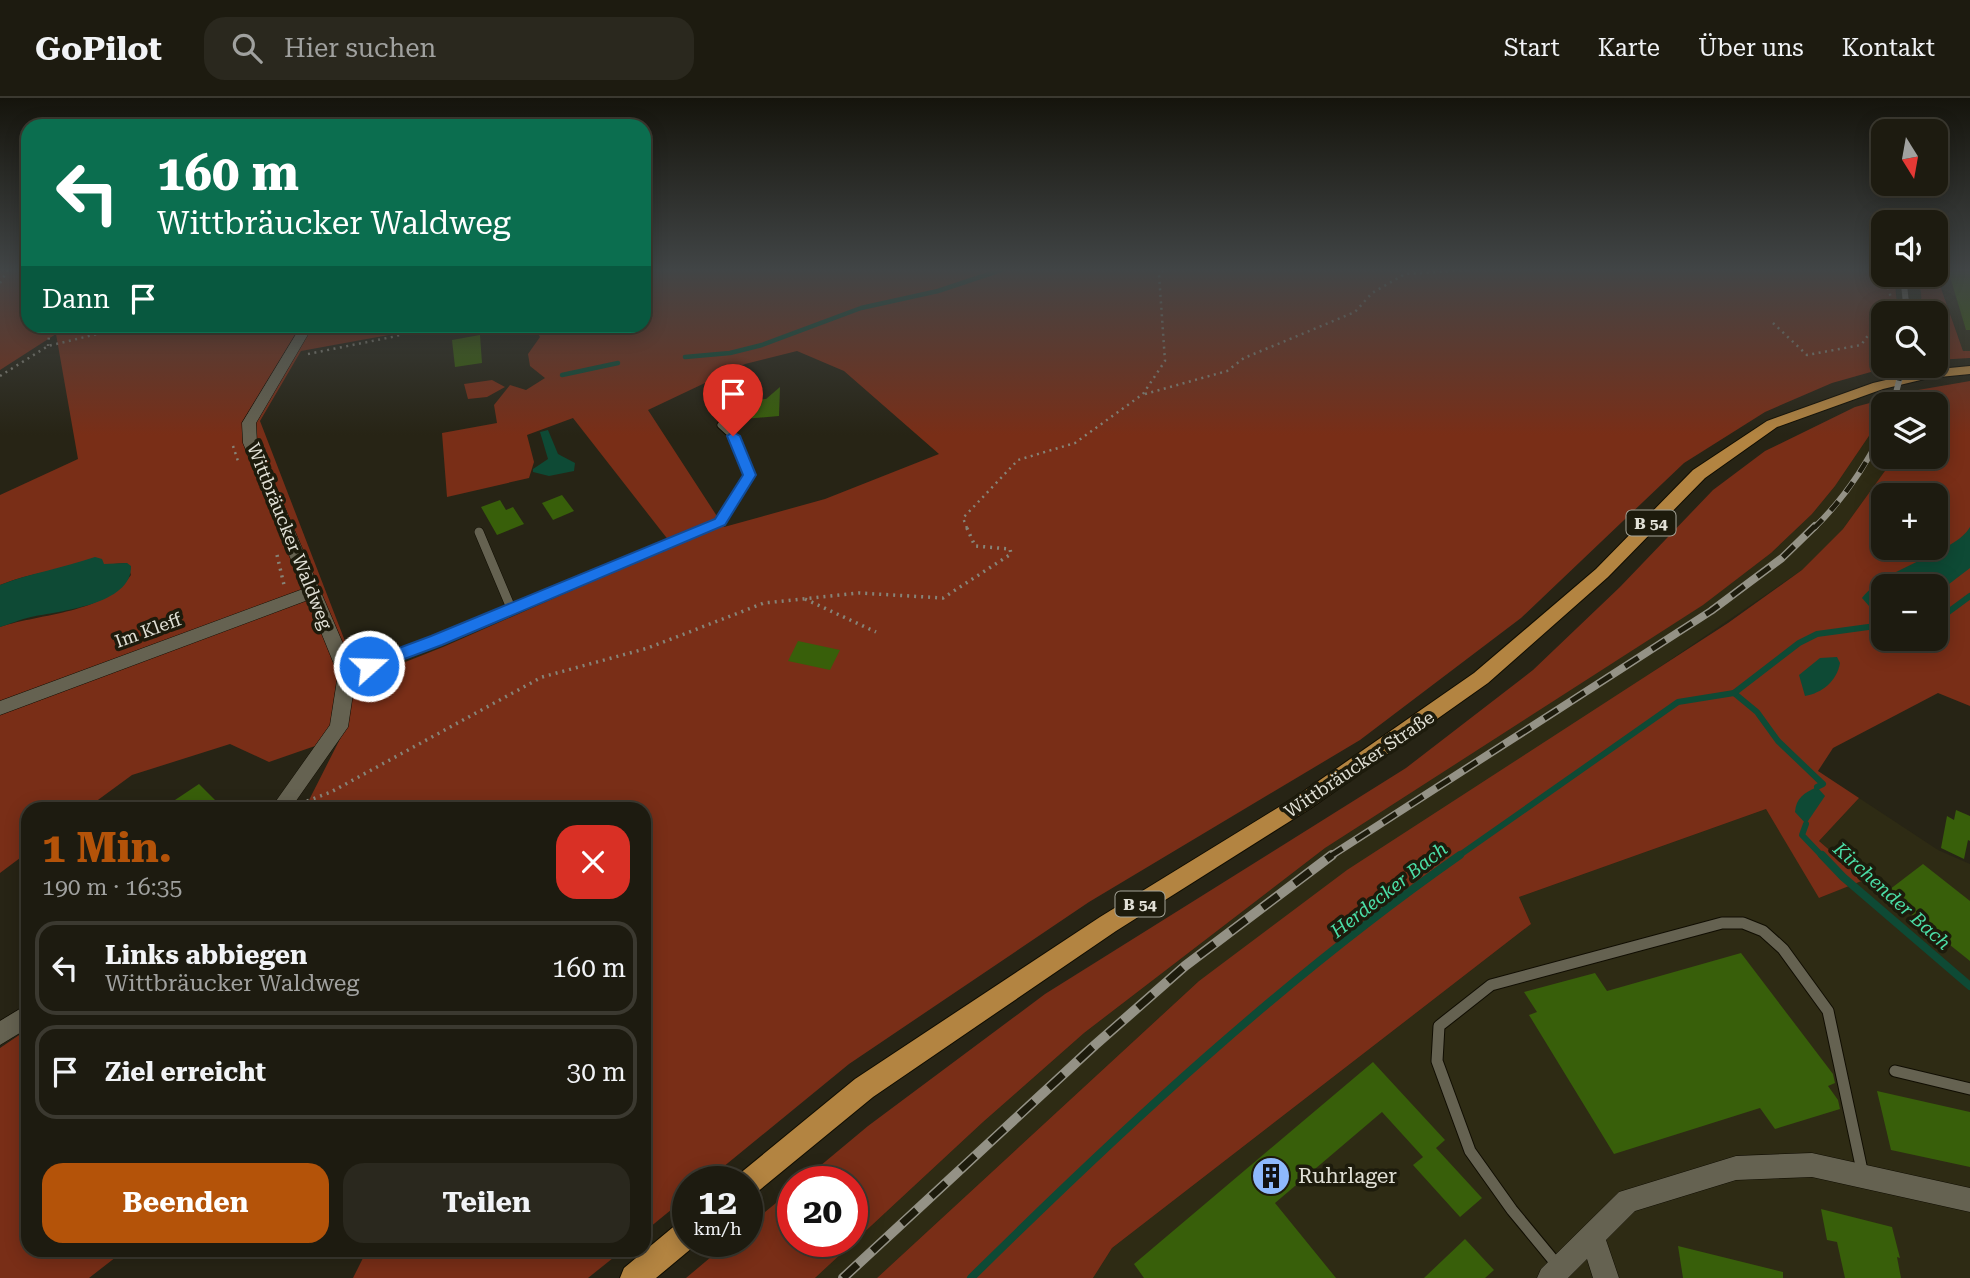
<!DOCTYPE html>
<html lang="de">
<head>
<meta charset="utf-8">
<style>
	body { margin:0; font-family:"Roboto Serif",serif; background:#2a281e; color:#f1f3f6; height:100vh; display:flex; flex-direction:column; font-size:26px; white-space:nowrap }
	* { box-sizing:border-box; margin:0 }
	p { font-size:23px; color:#a0a19f }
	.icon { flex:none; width:38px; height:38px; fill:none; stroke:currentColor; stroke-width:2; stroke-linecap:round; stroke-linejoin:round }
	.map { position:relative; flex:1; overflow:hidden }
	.panel { position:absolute; left:21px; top:704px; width:630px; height:455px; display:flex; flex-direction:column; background:#1d1b10; border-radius:21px; box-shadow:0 4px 18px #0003,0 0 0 2px #3b3930 }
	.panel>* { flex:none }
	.top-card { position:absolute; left:21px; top:21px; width:630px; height:214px; border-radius:21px; box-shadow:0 4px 18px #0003,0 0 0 2px #3b3930; background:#0b6e4f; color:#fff; overflow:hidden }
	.needle { width:46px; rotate:169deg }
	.tools { position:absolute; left:1871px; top:21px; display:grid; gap:14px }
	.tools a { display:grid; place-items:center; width:77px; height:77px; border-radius:14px; background:#1d1b10; box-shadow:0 4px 18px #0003,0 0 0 2px #3b3930; font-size:35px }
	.speed { position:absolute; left:672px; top:1068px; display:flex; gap:14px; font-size:35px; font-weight:700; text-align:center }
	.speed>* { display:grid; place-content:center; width:91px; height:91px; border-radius:50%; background:#1d1b10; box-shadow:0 4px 18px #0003,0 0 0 2px #3b3930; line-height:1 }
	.speed small { font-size:18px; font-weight:400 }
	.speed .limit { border:10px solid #d22; background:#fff; color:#111 }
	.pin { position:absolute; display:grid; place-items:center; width:60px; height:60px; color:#fff; margin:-72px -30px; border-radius:50% 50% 50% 0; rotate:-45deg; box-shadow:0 0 7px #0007 }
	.pin .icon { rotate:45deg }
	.me { position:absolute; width:77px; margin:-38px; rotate:70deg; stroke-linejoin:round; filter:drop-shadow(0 0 5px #0008) }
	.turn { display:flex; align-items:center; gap:24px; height:147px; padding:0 21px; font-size:32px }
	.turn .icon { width:91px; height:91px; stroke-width:2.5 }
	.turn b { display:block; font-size:49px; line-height:60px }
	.then { display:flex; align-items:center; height:66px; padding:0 21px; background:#0003; gap:14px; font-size:26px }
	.round { display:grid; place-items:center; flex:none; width:74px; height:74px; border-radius:21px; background:#2a281e }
	.summary { display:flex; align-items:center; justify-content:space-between; height:119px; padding:0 21px }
	h1 { font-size:42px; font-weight:700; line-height:52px; color:#b45309 }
	.button { display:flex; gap:14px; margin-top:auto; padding:14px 21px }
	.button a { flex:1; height:80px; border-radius:21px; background:#b45309; color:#fff; font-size:28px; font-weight:700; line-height:80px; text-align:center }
	.button a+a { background:#2a281e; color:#f1f3f6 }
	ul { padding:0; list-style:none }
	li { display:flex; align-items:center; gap:21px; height:94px; margin:0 14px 10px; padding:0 7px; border:4px solid #3b3930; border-radius:21px }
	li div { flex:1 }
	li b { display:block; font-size:26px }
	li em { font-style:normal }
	header { display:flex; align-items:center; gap:42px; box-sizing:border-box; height:98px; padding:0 35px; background:#1d1b10; border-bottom:2px solid #3b3930 }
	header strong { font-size:33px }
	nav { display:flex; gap:38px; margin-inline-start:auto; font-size:24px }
	.search { width:490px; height:63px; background:#2a281e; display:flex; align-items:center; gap:18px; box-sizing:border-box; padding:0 24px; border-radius:21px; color:#a0a19f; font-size:26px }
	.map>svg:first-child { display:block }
	.built { fill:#2e2b14 }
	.green { fill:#792e17; fill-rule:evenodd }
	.water { fill:#0e4a35 }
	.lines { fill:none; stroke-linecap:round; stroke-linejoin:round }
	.stream-far2 { stroke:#0e4a35; stroke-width:4.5 }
	.stream-far1 { stroke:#0e4a35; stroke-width:6 }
	.stream { stroke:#0e4a35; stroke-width:8 }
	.building { fill:#385f0a }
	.service-far2-casing { stroke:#100d02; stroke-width:9 }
	.service-far1-casing { stroke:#100d02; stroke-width:10 }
	.service-casing { stroke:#100d02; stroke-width:13 }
	.minor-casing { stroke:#100d02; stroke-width:1 }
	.primary-casing { stroke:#100d02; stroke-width:2 }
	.path-far1 { stroke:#868478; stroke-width:2.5; stroke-dasharray:2 4.5; stroke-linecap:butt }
	.path { stroke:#868478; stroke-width:3.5; stroke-dasharray:2 5; stroke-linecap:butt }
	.service-far2 { stroke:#656251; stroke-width:7 }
	.service-far1 { stroke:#656251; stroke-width:9 }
	.service { stroke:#656251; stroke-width:11 }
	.minor { fill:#656251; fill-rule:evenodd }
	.primary { fill:#b38441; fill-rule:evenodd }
	.rail-far2-casing { stroke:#949286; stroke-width:6 }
	.rail-far1-casing { stroke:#949286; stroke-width:8 }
	.rail-casing { stroke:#949286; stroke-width:10 }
	.rail-far2 { stroke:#1d1b0c; stroke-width:4.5; stroke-dasharray:12; stroke-linecap:butt }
	.rail-far1 { stroke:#1d1b0c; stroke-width:5; stroke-dasharray:16; stroke-linecap:butt }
	.rail { stroke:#1d1b0c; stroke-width:7; stroke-dasharray:20; stroke-linecap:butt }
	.route { fill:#1a73e8; stroke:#114b97; stroke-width:2 }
	.labels { text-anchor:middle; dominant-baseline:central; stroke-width:7; stroke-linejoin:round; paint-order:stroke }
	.shield { fill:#1d1b0c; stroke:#a6a599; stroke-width:2 }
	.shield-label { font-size:16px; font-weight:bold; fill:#e1e0d6 }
	.street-label { font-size:18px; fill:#e1e0d6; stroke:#1d1b0c }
	.water-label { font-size:19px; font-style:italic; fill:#4bdea7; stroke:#1d1b0c }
	.near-poi-label { font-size:21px; fill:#e1e0d6; stroke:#1d1b0c; text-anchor:start }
</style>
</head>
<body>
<header>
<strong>GoPilot</strong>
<div class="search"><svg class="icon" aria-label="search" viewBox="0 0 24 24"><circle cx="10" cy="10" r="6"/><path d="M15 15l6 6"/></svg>Hier suchen</div>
<nav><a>Start</a><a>Karte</a><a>Über uns</a><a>Kontakt</a></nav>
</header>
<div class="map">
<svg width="1970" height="1180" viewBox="0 0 1970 1180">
	<rect width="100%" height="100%" fill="#272415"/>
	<g class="built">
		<polygon points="1936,172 1970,172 1970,253 1963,253"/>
		<polygon points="1894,177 1916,177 1921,194 1922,215 1897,215 1897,190"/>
		<polygon points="1883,312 1883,359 1895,359 1843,431 1802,472 1199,883 877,1180 815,1180 983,1024 1084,935 1325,750 1702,507 1771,455 1812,416 1835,388 1875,329"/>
		<polygon points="1859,700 1938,752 1970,766 1970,1180 1093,1180 1112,1150 1531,826 1519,799 1766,711 1820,800 1863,781 1819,743"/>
	</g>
	<g class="green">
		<path d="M0,172h28v56h410l-137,25 -41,70 100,259 83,-33 230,-101 -100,-128 -46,17 7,27 -5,16 -82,19 -5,-64 55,-10 -3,-18 16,-20 16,5 19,-12 -15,-12 -2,-12 12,-17 -6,-11h110v-56h1239v5h11l4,38h-15v53h9l-60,17 -67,29 -81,51 -163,155 -161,122 -271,162 -240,162 -143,117h-18v15l-44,36v-424h-339l36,-71 -72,25 -39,-18 -98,31 -45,33h-59v44l-28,21v-246c42,-14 104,-13 131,-52l-4,-12c-43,3 -87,6 -127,22v-90l78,-36 -22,-125 -56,36zM797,253l47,20 95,83 -114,45 -101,28 -76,-117 97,-46z"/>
		<polygon points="1936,176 1963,253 1970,253 1970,260 1936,262 1936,215 1922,215 1921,194 1916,177"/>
		<polygon points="492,282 505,289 487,299 468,301 464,286"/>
		<path d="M1970,283v325l-32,-13 -105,55 -15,23 41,27 -40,43 45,39 -45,18 -53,-89 -247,88 12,27 -419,324 -19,30h-216l322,-297 148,-111 381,-247 74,-53 41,-41 52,-72h41v-53h-21l3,-14zM1883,397h53v53h-53zM1883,488h53v53h-53z"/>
		<polygon points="1888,300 1883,306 1875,329 1835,388 1812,416 1771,455 1703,507 1325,750 1084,935 983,1024 815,1180 686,1180 730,1143 747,1143 747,1129 793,1091 793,1143 852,1143 852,1083 802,1083 868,1028 1045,896 1406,670 1533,572 1620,489 1713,392 1765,353 1855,309"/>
		<polygon points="28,931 28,1152 125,1152 89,1180 0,1180 0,950"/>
		<polygon points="367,1152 623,1152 588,1180 353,1180"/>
	</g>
	<g class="water">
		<polygon points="548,332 558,356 575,365 574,373 549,378 533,374 533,371 548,361 540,334"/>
		<path d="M1970,429v41l-34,26v-8h-53v27l-14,-7 -7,-8c27,-33 92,-44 108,-71z"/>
		<path d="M95,459l7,2 2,5 23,-1 4,3c1,39 -72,45 -100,51 -10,2 -21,7 -31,10v-42c31,-12 63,-17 95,-28z"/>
		<path d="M1837,559l3,6c-3,18 -18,30 -35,33l-6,-21 21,-17z"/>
		<path d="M1817,689l8,9 -19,28 -11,-12c1,-14 9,-19 22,-25z"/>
	</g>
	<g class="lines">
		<g class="stream-far2">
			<polyline points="685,259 730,255 762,247 861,210 938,193 1001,172"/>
			<polyline points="562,277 618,265"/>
		</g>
		<g class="stream-far1">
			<polyline points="1936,523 1970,498"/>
			<polyline points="1734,595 1757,614 1778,643 1823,686 1817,689"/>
			<polyline points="1806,726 1802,737 1823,759"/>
			<polyline points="1457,759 1678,604 1734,595 1799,545 1817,536 1883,527"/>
		</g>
		<g class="stream">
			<polyline points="1822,757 1843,779 1970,888"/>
			<path d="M971,1180c153,-151 312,-299 489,-423"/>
		</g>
	</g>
	<g class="building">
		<polygon points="1948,172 1970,172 1970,232 1966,232"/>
		<polygon points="480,237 482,265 455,269 452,242"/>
		<polygon points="780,289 779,318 743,321 743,303 766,301"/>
		<polygon points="562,397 574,413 553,422 542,405"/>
		<polygon points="500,402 506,412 513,409 524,426 497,437 481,409"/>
		<polygon points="798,543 840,552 830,572 788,563"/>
		<polygon points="199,686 215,702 202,710 163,710"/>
		<polygon points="1956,712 1970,718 1970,743 1968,742 1964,761 1941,750 1947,718 1954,722"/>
		<polygon points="1923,766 1970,803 1970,863 1885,795"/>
		<polygon points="1741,855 1833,976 1835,985 1828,988 1838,1002 1840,1011 1775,1031 1760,1010 1614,1056 1529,917 1537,914 1524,894 1595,875 1607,893"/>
		<polygon points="1373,964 1445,1042 1436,1050 1482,1100 1460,1119 1413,1067 1423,1059 1382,1014 1275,1105 1336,1180 1144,1180 1134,1166"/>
		<polygon points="1877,993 1970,1014 1970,1069 1891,1052"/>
		<polygon points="1821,1111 1892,1129 1900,1160 1897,1159 1901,1180 1845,1180 1837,1144 1827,1142"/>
		<polygon points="1465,1141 1494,1172 1485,1180 1424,1180"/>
		<polygon points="1678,1148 1783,1174 1783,1180 1683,1180"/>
	</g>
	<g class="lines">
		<defs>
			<polyline id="service-far2" points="706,430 720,424 749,377 733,338 721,327"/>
			<g id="service-far1">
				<polyline points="479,434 511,510"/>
				<polyline points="347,576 437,542 710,428"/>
			</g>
			<g id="service">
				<polyline points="1895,973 1970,991"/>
				<polyline points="1559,1169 1512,1112 1470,1053 1437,963 1439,928 1491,887 1722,825 1743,825 1763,833 1783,851 1828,913 1863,1077"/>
			</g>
			<g id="minor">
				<polygon points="301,228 313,228 256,325 257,345 356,576 348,629 291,710 271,710 330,627 338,576 308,502 0,617 0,603 303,491 243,345 242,325"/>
				<polygon points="28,906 28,930 0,947 0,923"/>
				<polygon points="1812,1055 1970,1090 1970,1114 1812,1079 1736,1082 1635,1113 1606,1142 1619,1180 1593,1180 1587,1161 1568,1180 1537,1180 1541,1171 1619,1094 1736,1058"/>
			</g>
			<g id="primary">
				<polygon points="1970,268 1970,276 1929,280 1883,291 1777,329 1705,380 1608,479 1488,585 1311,710 1116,833 873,999 756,1095 747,1099 747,1083 735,1083 738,1077 855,981 1100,819 1297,698 1474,575 1596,471 1693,372 1767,323 1873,285 1929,272"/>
				<polygon points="688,1122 688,1143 698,1145 656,1180 620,1180 624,1170 678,1125"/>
			</g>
		</defs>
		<use href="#service-far2" class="service-far2-casing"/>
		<use href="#service-far1" class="service-far1-casing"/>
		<use href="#service" class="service-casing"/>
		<use href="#minor" class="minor-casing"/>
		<use href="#primary" class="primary-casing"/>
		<g class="path-far1">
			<polyline points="1884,177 1893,206 1892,215"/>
			<polyline points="0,185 8,172"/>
			<polyline points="1773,225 1807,257 1861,247 1883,217"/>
			<polyline points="48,248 50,228"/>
			<polyline points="308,256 397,238 420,228"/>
			<polyline points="0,278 48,248 130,228"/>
			<polyline points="1145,296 1227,273 1244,260 1355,214 1372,195 1405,176 1468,172"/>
			<polyline points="233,348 239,366"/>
			<polyline points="967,430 963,420 1018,362 1075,345 1143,296 1165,263 1159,176 1164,172"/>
		</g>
		<g class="path">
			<polyline points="277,457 284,487"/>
			<polyline points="805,501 876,534"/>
			<polyline points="307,703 331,694 542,579 648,550 764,505 859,495 943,500 1011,456 1010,451 975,448 966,428"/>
		</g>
		<use href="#service-far2" class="service-far2"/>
		<use href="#service-far1" class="service-far1"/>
		<use href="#service" class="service"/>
		<use href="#minor" class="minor"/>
		<use href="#primary" class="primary"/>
		<defs>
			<g id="rail-far2">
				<polyline points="1903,177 1907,215"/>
				<polyline points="1893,306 1903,268"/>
				<path d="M1814,430c29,-28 51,-61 69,-97"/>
			</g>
			<polyline id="rail-far1" points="1329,759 1711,513 1782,460 1815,428"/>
			<polyline id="rail" points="843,1180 1095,947 1185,868 1332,757"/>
		</defs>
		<use href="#rail-far2" class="rail-far2-casing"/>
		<use href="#rail-far1" class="rail-far1-casing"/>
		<use href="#rail" class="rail-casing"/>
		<use href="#rail-far2" class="rail-far2"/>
		<use href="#rail-far1" class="rail-far1"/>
		<use href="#rail" class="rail"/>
	</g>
	<linearGradient id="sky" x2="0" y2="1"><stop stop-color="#15140c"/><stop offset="0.51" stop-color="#414546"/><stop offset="1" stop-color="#414546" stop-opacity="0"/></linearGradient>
	<rect width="1970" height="337" fill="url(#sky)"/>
	<polygon class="route" points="733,334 740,338 756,377 725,427 442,547 375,572 364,572 361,568 364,563 431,538 715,421 743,377 727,338"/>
	<defs>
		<symbol id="building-disc" viewBox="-11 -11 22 22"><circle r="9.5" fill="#8eb9fc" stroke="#1d1b0c"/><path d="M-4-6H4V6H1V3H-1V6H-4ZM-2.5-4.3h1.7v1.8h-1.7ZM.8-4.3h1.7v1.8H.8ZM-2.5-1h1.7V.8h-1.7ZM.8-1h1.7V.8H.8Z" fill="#111"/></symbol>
	</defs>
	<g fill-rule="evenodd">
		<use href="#building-disc" x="1249" y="1056" width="44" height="44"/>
	</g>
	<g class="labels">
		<g class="shield">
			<rect x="1626.5" y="412.5" width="49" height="25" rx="5"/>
			<rect x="1115.5" y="793.5" width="49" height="25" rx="5"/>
		</g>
		<g class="shield-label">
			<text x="1651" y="425">B 54</text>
			<text x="1140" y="806">B 54</text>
		</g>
		<g class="street-label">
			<text transform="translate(290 438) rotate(68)">Wittbräucker Waldweg</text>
			<text transform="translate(148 532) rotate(-20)">Im Kleff</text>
			<text transform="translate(1359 666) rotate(-34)">Wittbräucker Straße</text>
		</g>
		<g class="water-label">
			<text transform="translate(1389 792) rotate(-38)">Herdecker Bach</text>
			<text transform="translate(1892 798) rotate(42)">Kirchender Bach</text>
		</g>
		<g class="near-poi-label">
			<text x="1298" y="1078">Ruhrlager</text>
		</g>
	</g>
</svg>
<div class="tools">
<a><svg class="needle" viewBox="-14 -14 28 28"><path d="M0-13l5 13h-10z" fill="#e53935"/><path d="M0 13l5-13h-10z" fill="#a0a19f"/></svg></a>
<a><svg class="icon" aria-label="sound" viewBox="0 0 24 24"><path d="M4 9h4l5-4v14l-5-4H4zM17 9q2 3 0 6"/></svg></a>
<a><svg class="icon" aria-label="search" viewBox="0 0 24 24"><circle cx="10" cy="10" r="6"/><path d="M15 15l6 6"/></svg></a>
<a><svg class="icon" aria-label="layers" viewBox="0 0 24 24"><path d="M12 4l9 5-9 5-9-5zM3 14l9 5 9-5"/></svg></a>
<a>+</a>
<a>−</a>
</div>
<div class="speed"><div>12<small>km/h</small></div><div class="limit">20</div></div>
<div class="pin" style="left:733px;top:338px;background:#d93025"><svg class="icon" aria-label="arrive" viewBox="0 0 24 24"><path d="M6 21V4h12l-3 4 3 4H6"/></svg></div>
<svg class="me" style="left:369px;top:568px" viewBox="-20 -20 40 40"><circle r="17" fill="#1a73e8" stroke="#fff" stroke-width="3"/><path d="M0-11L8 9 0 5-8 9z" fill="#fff"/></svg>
<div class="top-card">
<div class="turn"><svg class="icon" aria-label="left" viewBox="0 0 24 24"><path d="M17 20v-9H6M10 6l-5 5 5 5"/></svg><div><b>160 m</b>Wittbräucker Waldweg</div></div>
<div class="then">Dann<svg class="icon" aria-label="arrive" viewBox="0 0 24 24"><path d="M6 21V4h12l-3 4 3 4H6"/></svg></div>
</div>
<section class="panel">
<div class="summary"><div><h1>1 Min.</h1><p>190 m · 16:35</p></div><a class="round" style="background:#d93025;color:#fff"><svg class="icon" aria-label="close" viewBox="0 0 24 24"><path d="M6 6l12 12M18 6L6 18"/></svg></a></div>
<ul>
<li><svg class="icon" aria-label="left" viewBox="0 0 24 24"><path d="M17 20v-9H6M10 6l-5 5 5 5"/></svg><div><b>Links abbiegen</b><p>Wittbräucker Waldweg</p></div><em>160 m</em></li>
<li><svg class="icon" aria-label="arrive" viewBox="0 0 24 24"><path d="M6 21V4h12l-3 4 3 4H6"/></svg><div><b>Ziel erreicht</b></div><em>30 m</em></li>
</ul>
<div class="button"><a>Beenden</a><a>Teilen</a></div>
</section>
</div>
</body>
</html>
